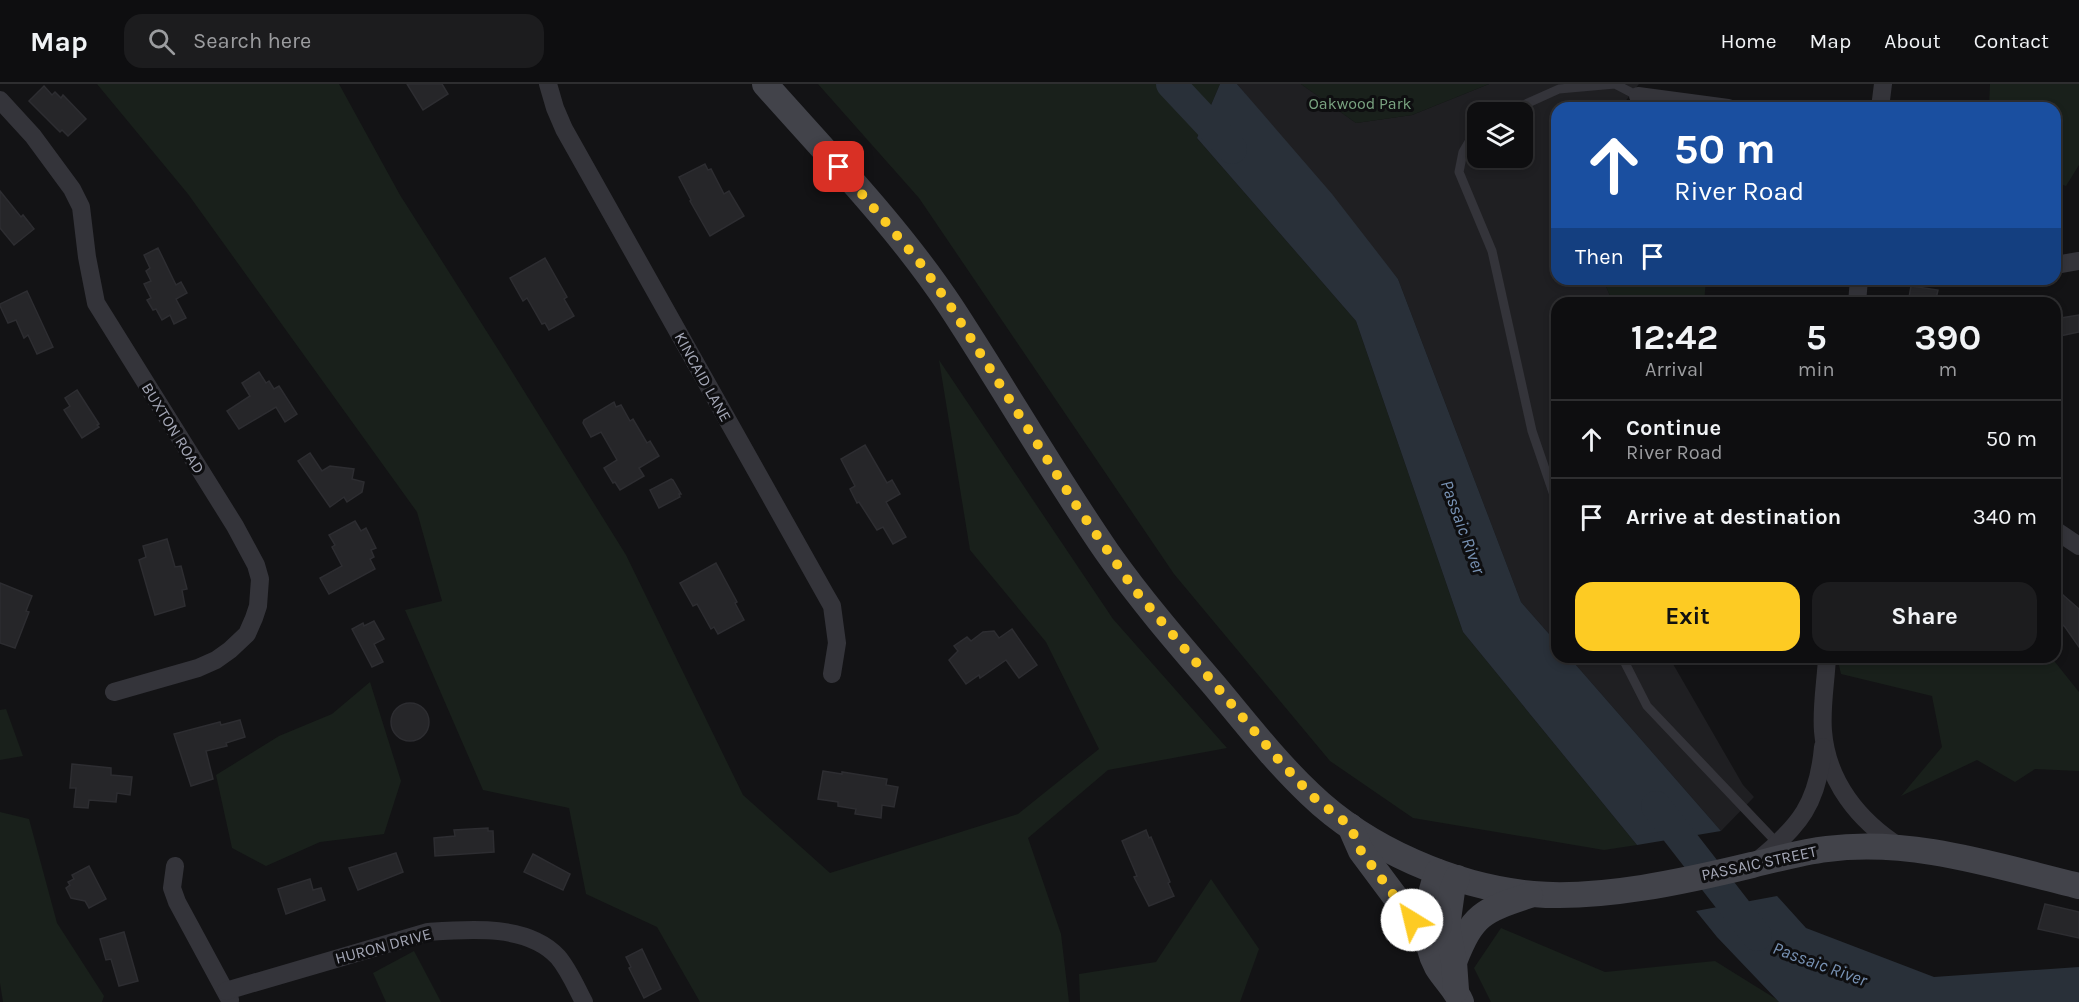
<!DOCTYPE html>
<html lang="en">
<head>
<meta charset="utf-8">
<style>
	body { margin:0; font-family:Karla,sans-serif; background:#1c1c1e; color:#f1f3f6; height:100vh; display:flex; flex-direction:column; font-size:22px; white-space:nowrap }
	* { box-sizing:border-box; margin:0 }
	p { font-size:20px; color:#9b9c9f }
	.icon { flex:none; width:33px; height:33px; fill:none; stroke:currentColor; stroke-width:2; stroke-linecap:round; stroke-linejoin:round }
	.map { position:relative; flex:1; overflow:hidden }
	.panel { position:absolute; left:1551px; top:213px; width:510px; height:366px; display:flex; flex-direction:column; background:#0e0e10; border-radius:18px; box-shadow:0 3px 9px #0003,0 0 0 2px #2e2e30 }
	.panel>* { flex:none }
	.guide { position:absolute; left:1551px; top:18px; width:510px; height:183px; border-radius:18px; box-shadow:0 3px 9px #0003,0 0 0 2px #2e2e30; background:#1a4fa0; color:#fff; overflow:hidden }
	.fabs { position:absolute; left:1467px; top:18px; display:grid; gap:12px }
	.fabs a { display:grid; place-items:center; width:66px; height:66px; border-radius:12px; background:#0e0e10; box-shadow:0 3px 9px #0003,0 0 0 2px #2e2e30; font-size:30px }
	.pin { position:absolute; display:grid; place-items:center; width:51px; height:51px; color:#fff; margin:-26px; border-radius:12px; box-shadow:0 3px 9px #0006 }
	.me { position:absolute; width:66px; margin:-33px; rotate:324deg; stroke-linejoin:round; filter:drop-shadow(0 0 4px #0008) }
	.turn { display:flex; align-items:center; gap:21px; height:126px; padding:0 24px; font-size:27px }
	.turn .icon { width:78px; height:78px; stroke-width:2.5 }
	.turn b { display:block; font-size:42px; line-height:51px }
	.then { display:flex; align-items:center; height:57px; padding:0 24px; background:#0003; gap:12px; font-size:22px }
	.eta { display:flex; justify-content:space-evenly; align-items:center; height:102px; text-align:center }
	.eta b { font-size:36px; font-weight:700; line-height:42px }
	.primary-button { display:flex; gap:12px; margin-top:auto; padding:12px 24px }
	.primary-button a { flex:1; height:69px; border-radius:18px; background:#fdcb23; color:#111; font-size:24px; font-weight:700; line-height:69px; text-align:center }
	.primary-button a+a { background:#1c1c1e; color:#f1f3f6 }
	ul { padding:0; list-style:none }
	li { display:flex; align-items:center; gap:18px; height:78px; padding:0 24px; border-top:2px solid #2e2e30 }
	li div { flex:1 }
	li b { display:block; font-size:22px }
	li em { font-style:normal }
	header { display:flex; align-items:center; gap:36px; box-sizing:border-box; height:84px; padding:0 30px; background:#0e0e10; border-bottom:2px solid #2e2e30 }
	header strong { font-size:28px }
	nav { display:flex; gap:33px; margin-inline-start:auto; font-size:21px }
	.search { width:420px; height:54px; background:#1c1c1e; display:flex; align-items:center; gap:15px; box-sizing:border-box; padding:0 21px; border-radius:18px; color:#9b9c9f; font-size:22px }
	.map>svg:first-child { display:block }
	.built { fill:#1f1f22; fill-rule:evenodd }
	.green { fill:#19201b }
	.water { fill:#293039 }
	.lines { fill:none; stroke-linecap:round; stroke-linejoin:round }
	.river { stroke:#293039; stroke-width:30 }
	.building { fill:#262629; stroke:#2d2d31; stroke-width:1.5 }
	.lane { stroke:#34343a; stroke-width:9 }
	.street { stroke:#34343a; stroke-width:18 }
	.secondary { stroke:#42434a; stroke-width:26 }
	.route { stroke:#fdcb23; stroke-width:10; stroke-dasharray:0 18 }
	.labels { text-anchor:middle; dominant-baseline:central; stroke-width:6; stroke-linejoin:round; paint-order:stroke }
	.park-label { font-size:16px; fill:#79a380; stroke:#0e0e10 }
	.street-label { font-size:16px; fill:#a4a7b6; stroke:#0e0e10 }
	.water-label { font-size:18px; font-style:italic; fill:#7892b4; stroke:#0e0e10 }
</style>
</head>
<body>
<header>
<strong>Map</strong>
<div class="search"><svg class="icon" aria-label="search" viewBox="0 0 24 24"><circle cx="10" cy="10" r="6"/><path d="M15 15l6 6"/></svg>Search here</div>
<nav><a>Home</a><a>Map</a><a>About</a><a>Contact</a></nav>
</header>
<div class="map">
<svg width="2079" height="918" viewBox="0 0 2079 918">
	<rect width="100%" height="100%" fill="#131315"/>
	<g class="built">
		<path d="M1237,0h64l55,39 56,-8 77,-31h150l-19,24h-63v171h46l10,24h-56v340l-36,-41 -123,-323zM1478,28h44v46h-44z"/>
		<polygon points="1569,573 1669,573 1743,701 1754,713 1721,747"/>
	</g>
	<g class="green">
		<polygon points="97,0 339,0 400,111 501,270 626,471 743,711 830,789 1018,730 1099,665 1046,558 970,466 939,276 1113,535 1227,664 1108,686 1028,754 1061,850 1069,918 700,918 657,843 586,810 569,724 483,706 405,526 442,517 417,428 188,110"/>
		<polygon points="818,0 1220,0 1197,54 1356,237 1463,548 1637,761 1604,766 1413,734 1330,677 1174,490 919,114"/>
		<polygon points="1301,0 1489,0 1412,31 1356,39"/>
		<polygon points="1990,0 2079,0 2079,81 2066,102 2055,98 2055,24 1989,24"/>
		<polygon points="1603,195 1706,195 1704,219 1613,219"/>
		<polygon points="1837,573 1876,573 1929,578 1930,573 2051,573 2079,608 2079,687 2035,685 2015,698 1977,676 1901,712 1942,663 1932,612 1841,590"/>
		<polygon points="370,598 401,697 384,750 320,758 266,782 232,764 216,691 279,652 332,630"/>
		<polygon points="6,625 23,672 0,676 0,626"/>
		<polygon points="0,728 29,735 57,839 104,912 102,918 3,918 0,899"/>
		<polygon points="1211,795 1259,865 1240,918 1080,918 1079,890 1156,878"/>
		<polygon points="1501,844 1605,888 1715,877 1781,918 1491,918 1474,884"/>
		<polygon points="414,867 441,918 386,918 373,889"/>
	</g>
	<g class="water">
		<polygon points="1220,0 1237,0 1332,110 1398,195 1521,518 1557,559 1557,573 1569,573 1721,747 1637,761 1463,548 1356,237 1197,54"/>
		<polygon points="1777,812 1806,844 1934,893 2079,883 2079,918 1779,918 1717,853 1696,827"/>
	</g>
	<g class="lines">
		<g class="river">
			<polyline points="1171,0 1232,65"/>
			<polyline points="1656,722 1757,852"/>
		</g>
	</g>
	<g class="building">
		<polygon points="407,0 442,0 448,10 423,26"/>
		<polygon points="44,2 52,11 55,8 61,14 63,11 86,35 68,52 62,46 60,48 29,17"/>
		<polygon points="705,80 708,86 711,85 724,110 729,107 744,132 710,152 690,117 691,116 679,93"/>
		<polygon points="0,107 21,133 23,131 34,145 14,161 0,144"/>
		<polygon points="158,164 176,201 181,198 187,209 176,215 186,234 174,240 170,231 162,236 156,225 153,226 147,216 151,214 144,200 151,197 146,187 150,184 144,171"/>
		<polygon points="545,174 567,213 564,215 574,232 549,246 545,239 542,240 527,214 523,217 510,194"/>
		<polygon points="1911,202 1938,206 1935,219 1908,219"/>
		<polygon points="27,207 53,263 37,270 28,251 24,254 16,236 8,239 0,222 0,220"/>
		<polygon points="2079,231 2079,248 2055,253 2055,235"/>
		<polygon points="259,288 266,299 269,297 274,305 279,302 297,330 285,338 276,323 239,345 227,327 250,312 242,299"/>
		<polygon points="77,306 99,340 97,341 99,343 82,354 64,326 70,322 65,314"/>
		<polygon points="614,318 616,323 621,321 630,337 633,335 647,359 650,357 659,372 639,384 644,392 620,406 615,398 613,399 604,384 617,376 601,348 591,353 583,339 584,336"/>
		<polygon points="865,361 887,399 892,396 900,410 886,418 906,453 893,460 883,443 877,446 859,418 857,419 850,405 855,402 841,375"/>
		<polygon points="310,369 322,387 330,382 354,385 352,395 364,398 362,408 347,418 344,413 330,423 298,377"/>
		<polygon points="671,395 673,396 681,410 679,410 680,413 659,424 650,406"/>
		<polygon points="355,437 361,447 366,444 376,464 371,466 374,473 370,475 375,485 329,510 320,494 342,482 332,463 335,461 329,451"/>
		<polygon points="167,455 175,483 181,482 187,505 182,506 185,522 155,531 139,476 146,473 143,462"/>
		<polygon points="716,479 737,518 735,519 744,536 718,550 714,543 711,545 697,520 693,522 680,499"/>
		<polygon points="0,499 32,512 26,527 29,528 15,564 0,559"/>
		<polygon points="2055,504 2079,525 2079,563 2065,543 2055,534"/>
		<polygon points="374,537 384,555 374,560 383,578 372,583 352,545 363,539 364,542"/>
		<polygon points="1012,545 1037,581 1019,594 1006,576 980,594 979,591 966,600 949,576 958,567 954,562 967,553 971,557 983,548 994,547 999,554"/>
		<circle cx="410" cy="638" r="19"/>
		<polygon points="240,636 245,653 226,659 227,662 206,667 213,695 191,702 174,650 220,638 221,641"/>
		<polygon points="72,680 111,684 111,691 132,693 130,711 117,709 116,718 89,716 88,724 74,723 76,704 70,704"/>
		<polygon points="823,687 842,690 842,688 887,695 886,701 898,703 894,723 882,721 881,734 855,730 856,725 838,722 838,718 818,715"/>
		<polygon points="488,744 488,747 493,747 494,768 435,772 434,754 455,752 454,746"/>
		<polygon points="1146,746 1149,754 1151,753 1170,798 1168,799 1174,812 1149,822 1134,793 1137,792 1122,757"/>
		<polygon points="396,769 403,788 358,806 349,784"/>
		<polygon points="533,770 570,790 563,806 524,788"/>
		<polygon points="89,782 106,815 89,824 85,817 71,814 66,804 70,801 68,798 74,795 72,791"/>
		<polygon points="310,795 313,806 321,804 325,816 286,830 278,805"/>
		<polygon points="2045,820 2079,828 2079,854 2038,845"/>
		<polygon points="124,848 138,897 119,902 111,875 106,876 100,855"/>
		<polygon points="642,865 661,905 644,914 629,884 631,883 626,873"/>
	</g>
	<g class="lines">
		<g class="lane">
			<polyline points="1508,28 1559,5 1615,0 1638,12"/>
			<polyline points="1478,48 1473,51 1463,68 1459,88 1492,167 1532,347 1557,420"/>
			<polyline points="1622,573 1647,622 1778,760"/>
		</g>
		<g class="street">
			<polyline points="548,0 555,24 564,45 832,522 837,559 832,590"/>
			<polyline points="1638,12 1728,24"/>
			<polyline points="0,16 33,52 72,105 81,123 87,173 96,219 235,442 256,481 260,495 258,522 254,534 247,550 230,566 216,576 198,584 114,608"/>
			<polyline points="1880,24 1883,0"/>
			<polyline points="2055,181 2079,177"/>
			<polyline points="1857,219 1859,195"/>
			<polyline points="2055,446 2079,462"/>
			<path d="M1827,573c-1,24 -6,50 -4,74 4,51 36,90 77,116"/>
			<path d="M1757,777c43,-35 61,-58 66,-114"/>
			<polyline points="175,782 172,804 177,818 230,916"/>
			<path d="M226,907l202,-59c41,-3 100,-8 130,25 11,13 18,30 26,45"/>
		</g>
		<g class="secondary">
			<path d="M765,0c64,72 133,143 186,223 53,81 101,165 156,245 33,47 70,90 107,133 31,37 61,76 96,109 57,55 145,93 223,100 67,6 153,-13 219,-29 25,-6 49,-13 75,-16 86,-11 169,17 252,37"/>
			<polyline points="1350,742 1361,767 1402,822 1430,863"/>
			<path d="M1438,788c-12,30 -17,65 -1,95 8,13 18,21 24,35"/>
			<path d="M1454,878c19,-48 28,-51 76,-67"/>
			<polyline points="1456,906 1454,878 1447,843 1452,807 1457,794"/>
		</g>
	</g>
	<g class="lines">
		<polyline class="route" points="839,83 921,180 951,223 1076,421 1134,505 1278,675 1312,712 1350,742 1361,767 1412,836"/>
	</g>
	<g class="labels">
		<g class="park-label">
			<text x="1360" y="19">Oakwood Park</text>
		</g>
		<g class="street-label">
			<text transform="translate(703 293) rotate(61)">KINCAID LANE</text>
			<text transform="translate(173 344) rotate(58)">BUXTON ROAD</text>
			<text transform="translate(1759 779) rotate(-12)">PASSAIC STREET</text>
			<text transform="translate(383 862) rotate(-15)">HURON DRIVE</text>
		</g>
		<g class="water-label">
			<text transform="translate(1463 443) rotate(70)">Passaic River</text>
			<text transform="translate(1820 880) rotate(20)">Passaic River</text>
		</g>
	</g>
</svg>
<div class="fabs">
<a><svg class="icon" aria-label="layers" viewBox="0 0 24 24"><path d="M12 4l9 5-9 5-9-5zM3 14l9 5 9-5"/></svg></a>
</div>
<div class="pin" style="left:839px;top:83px;background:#d93025"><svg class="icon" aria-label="arrive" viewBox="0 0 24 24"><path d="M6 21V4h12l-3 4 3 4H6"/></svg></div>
<svg class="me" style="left:1412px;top:836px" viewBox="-20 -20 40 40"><circle r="19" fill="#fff"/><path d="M0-13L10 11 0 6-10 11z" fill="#fdcb23"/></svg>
<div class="guide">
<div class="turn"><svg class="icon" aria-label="ahead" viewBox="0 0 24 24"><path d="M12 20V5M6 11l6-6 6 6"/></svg><div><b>50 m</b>River Road</div></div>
<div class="then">Then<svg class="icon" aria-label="arrive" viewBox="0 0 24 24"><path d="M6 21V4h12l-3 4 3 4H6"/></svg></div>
</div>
<section class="panel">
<div class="eta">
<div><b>12:42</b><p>Arrival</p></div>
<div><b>5</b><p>min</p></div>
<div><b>390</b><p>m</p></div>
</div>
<ul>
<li><svg class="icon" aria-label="ahead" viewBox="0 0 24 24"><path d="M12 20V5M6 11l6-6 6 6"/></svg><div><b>Continue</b><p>River Road</p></div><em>50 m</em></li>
<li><svg class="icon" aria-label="arrive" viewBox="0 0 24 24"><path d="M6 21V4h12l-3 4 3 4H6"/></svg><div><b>Arrive at destination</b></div><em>340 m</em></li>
</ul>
<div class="primary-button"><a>Exit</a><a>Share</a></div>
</section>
</div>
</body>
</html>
